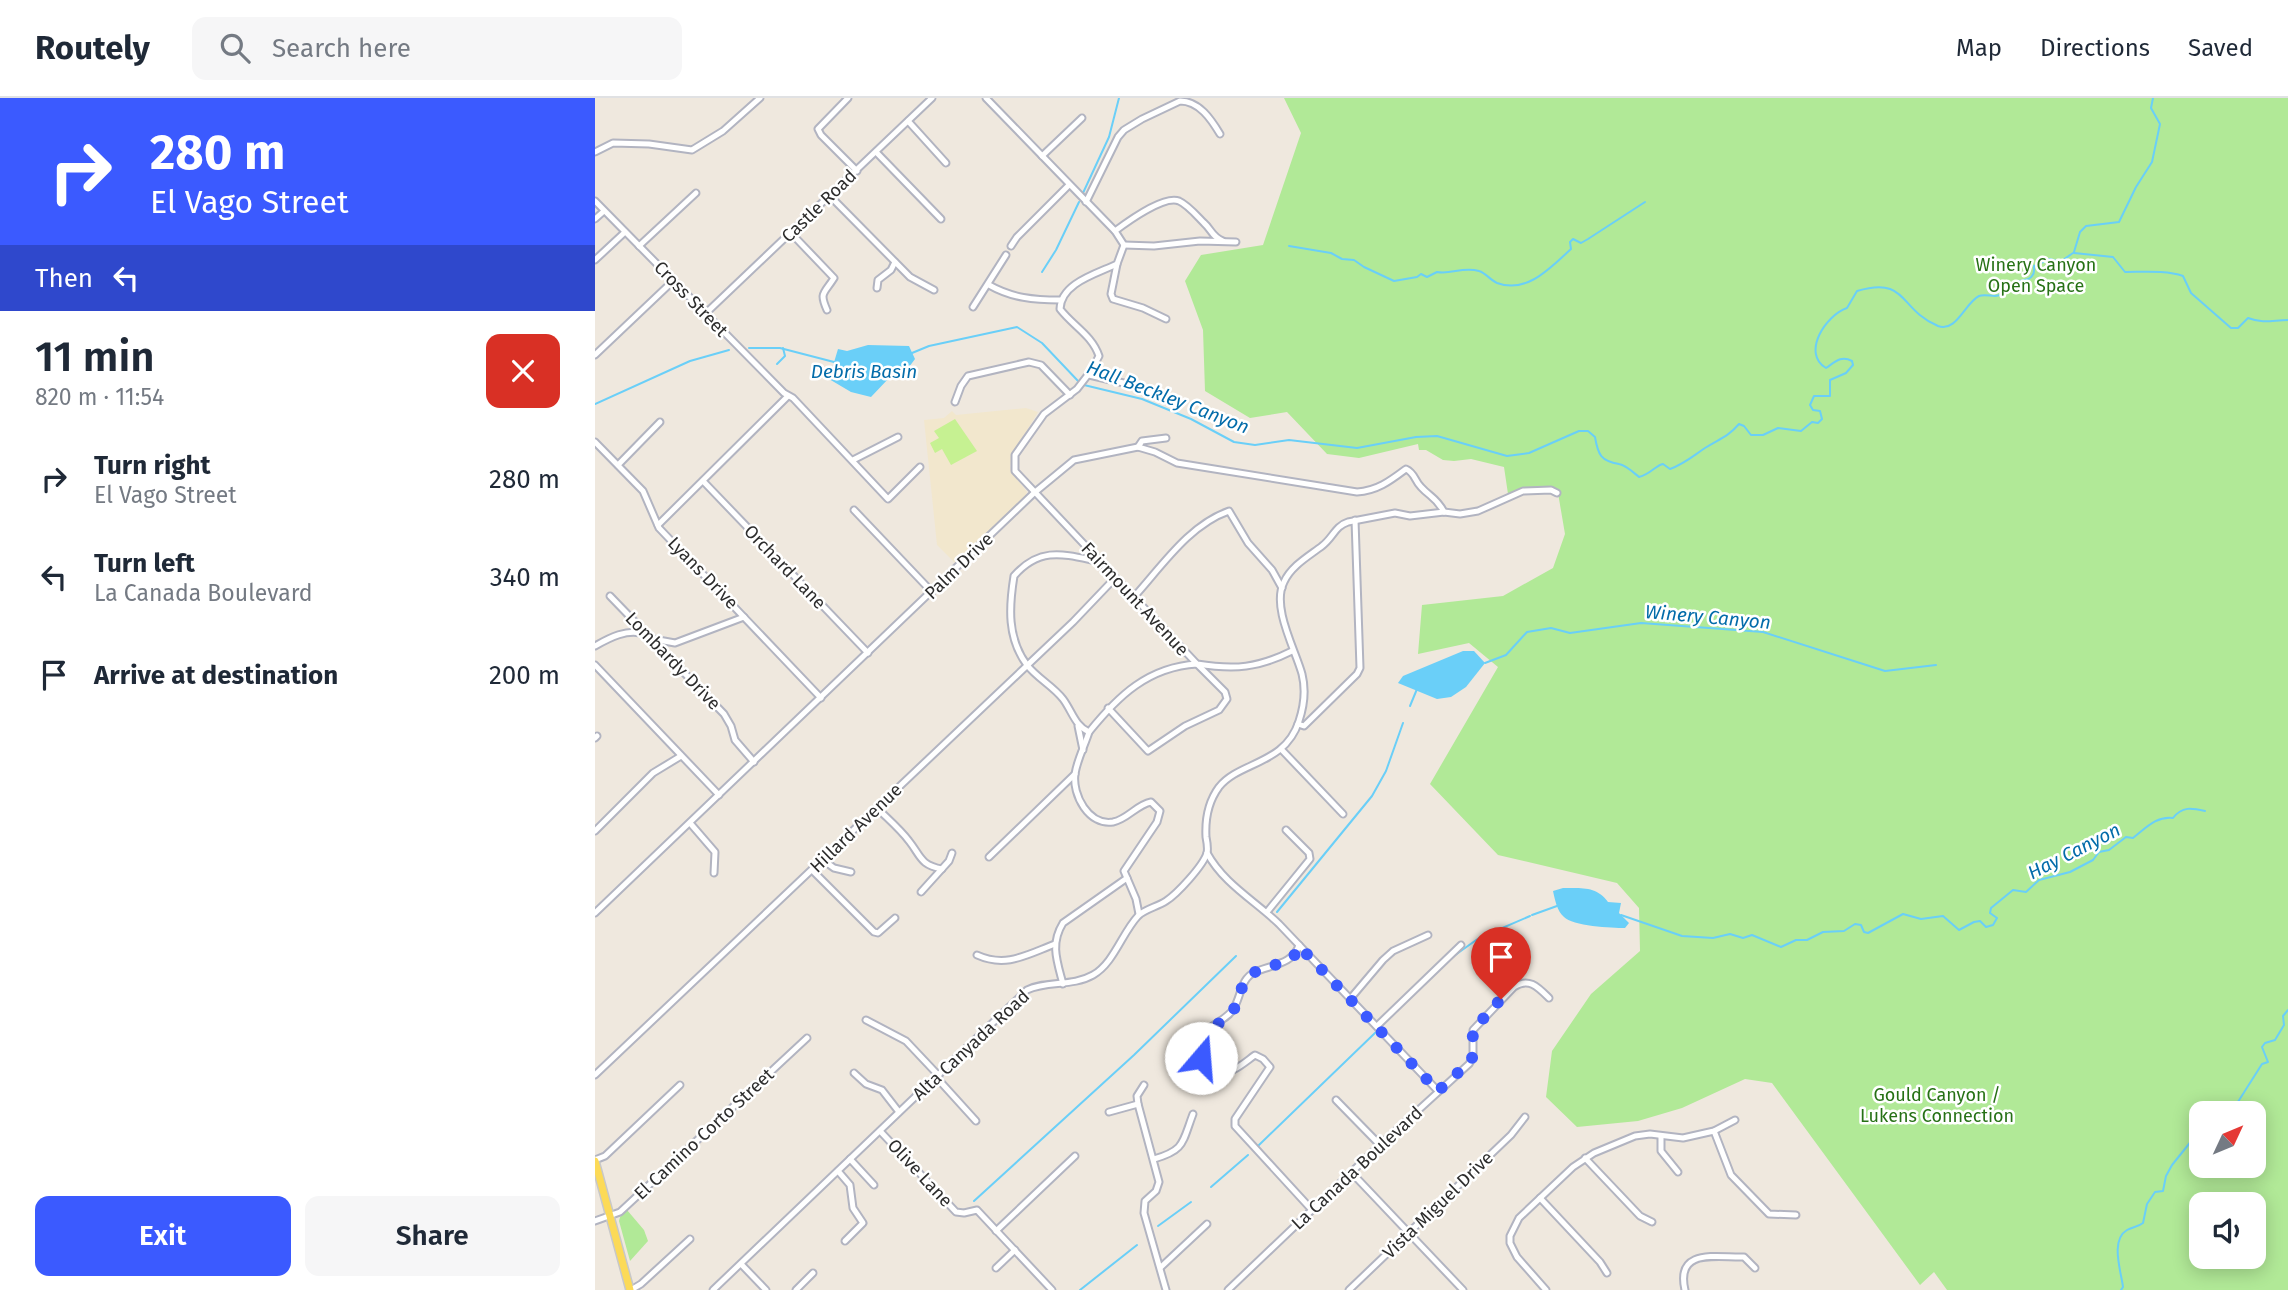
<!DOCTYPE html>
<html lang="en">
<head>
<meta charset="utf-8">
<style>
	body { margin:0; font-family:"Fira Sans",sans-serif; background:#f6f6f7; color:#1f2937; height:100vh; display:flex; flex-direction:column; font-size:26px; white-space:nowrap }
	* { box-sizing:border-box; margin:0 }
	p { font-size:23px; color:#747a83 }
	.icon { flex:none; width:38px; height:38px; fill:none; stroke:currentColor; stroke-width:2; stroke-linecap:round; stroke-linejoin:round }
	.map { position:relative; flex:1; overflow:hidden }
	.side { display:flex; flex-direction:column; background:#fff; width:595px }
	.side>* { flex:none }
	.banner { background:#3b5aff; color:#fff; overflow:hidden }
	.needle { width:46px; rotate:46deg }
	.controls { position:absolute; left:1594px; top:1003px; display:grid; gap:14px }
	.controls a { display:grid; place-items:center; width:77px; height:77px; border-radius:14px; background:#fff; box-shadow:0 4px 18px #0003; font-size:35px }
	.pin { position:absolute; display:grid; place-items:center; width:60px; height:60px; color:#fff; margin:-72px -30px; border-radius:50% 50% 50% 0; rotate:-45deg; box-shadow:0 0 7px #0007 }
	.pin .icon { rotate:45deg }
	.me { position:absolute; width:77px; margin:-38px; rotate:18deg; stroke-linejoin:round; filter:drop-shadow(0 0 5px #0008) }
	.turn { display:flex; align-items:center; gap:24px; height:147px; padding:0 35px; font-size:32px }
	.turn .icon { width:91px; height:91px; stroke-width:2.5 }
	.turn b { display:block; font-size:49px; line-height:60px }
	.then { display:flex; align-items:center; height:66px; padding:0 35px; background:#0003; gap:14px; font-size:26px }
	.round { display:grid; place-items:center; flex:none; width:74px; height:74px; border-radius:14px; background:#f6f6f7 }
	.summary { display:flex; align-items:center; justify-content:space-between; height:119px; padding:0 35px }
	h1 { font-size:42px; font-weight:600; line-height:52px }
	.button { display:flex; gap:14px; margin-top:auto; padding:14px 35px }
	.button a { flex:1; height:80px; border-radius:14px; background:#3b5aff; color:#fff; font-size:28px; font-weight:600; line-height:80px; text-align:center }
	.button a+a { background:#f6f6f7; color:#1f2937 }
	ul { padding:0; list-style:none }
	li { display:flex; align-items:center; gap:21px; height:98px; padding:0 35px }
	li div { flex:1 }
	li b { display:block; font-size:26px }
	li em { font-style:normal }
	header { display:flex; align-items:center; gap:42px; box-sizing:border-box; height:98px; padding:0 35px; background:#fff; border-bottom:2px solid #e0e1e3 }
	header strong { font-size:33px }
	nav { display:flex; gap:38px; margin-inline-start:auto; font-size:24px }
	.search { width:490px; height:63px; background:#f6f6f7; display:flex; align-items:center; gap:18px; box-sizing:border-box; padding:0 24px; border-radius:14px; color:#747a83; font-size:26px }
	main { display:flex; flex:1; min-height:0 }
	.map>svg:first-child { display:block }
	.education { fill:#f2e7cd }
	.green { fill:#b1e997; fill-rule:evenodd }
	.pitch { fill:#c6f192 }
	.water { fill:#6acff8 }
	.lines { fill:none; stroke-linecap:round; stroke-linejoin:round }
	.stream { stroke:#6acff8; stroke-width:2 }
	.minor-casing { stroke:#b2b4c1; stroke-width:9 }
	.major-casing { stroke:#c8c8c8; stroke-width:10 }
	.minor { stroke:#fff; stroke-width:5 }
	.major { stroke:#fcda57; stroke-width:7 }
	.route { stroke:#3b5aff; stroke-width:12; stroke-dasharray:0 21.6 }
	.labels { text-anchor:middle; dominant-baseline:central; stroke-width:5; stroke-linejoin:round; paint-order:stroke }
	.street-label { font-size:18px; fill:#2d2d2d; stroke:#fff }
	.park-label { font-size:18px; fill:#267115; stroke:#fff }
	.water-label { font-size:19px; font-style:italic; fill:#036caa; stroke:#fff }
</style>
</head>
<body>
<header>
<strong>Routely</strong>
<div class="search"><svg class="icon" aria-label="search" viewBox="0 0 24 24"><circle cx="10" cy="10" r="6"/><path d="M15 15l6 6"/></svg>Search here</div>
<nav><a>Map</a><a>Directions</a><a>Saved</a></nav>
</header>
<main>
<section class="side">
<div class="banner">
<div class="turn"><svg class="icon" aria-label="right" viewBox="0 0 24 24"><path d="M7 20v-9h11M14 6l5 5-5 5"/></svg><div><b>280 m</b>El Vago Street</div></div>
<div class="then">Then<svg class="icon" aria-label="left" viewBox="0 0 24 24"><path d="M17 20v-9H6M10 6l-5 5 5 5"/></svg></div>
</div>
<div class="summary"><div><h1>11 min</h1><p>820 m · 11:54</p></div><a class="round" style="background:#d93025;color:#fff"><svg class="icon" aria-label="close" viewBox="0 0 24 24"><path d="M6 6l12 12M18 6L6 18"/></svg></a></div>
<ul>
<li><svg class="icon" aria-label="right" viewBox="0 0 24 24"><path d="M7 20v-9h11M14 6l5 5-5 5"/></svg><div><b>Turn right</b><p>El Vago Street</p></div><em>280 m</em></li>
<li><svg class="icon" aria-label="left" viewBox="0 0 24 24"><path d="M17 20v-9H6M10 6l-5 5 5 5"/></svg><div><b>Turn left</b><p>La Canada Boulevard</p></div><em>340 m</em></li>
<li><svg class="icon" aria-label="arrive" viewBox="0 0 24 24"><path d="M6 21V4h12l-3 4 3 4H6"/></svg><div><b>Arrive at destination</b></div><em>200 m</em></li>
</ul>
<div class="button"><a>Exit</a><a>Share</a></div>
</section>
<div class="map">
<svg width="1693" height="1192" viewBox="0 0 1693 1192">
	<rect width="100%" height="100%" fill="#efe8de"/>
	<polygon class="education" points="431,310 443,314 417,357 415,369 417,375 432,394 430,400 361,466 342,447 329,322 349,320 357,313 361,317"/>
	<g class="green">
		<path d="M689,0h1004v1192h-341l-13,-18 -14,13 -148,-202 -27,-4 -63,29 -44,13 -61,6 -31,-30 6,-46 39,-57 49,-43 -1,-43 -22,-25 -119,-28 -68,-71 68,-117 -29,-24 -51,11 4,-49 81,-9 50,-28 12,-34 -7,-41 -32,-3 -18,4 -4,-27 -33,-8 -17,2 -11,-1 -17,-10h-7l-1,-6 -59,14 -32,-4 -40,-42 -37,6 -45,-27 -2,-61 -18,-49 16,-26 62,-10 38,-112zM1606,1015h53v53h-53zM1606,1106h53v52h-53z"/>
		<polygon points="32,1112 49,1132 53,1143 35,1163 24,1123 25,1119"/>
	</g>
	<polygon class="pitch" points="360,321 382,353 356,367 347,351 340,355 335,345 344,340 339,333"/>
	<g class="water">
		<polygon points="273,247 314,248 320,261 311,273 304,278 294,280 276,299 256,294 234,281 243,251 252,253"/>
		<polygon points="868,553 879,553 890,565 871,589 856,599 842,601 803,585 808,578"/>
		<path d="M968,790c18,0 34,-2 45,14l13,1 -2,10 10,10 -4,5c-13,0 -53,-2 -61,-11 -7,-6 -9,-17 -11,-26z"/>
	</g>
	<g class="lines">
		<g class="stream">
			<polyline points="488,95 514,39 524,0"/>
			<path d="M694,148l42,7 11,6 12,1 10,7 30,14 23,-4 4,-3 6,3 10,-5c14,3 26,-6 42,-1 7,2 11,9 18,12 30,11 53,-15 74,-34l-1,-7 3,-3 8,4 7,-4 57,-37"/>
			<polyline points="1479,154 1485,134 1491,128 1524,124 1541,89 1557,64 1565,26 1556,10 1558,0"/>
			<path d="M1479,155l39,4 12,15c18,0 42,-2 58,4l8,17 40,35h7l10,-10c16,6 25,2 40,2"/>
			<polyline points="447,174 461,152 484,104"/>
			<polyline points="154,250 185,250 239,264"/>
			<polyline points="317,255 334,248 422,229 447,245 484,284"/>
			<polyline points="182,266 190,258 188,250"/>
			<path d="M489,287l58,14 49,20 43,23 21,3 34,-5 68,8 59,-11 21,-1 70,20 22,-3 50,-22h9l7,6c3,18 6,24 24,27 7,1 15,9 20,13 12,-3 17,-12 24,-13l7,5c14,-5 23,-13 35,-21 14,-9 23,-11 34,-24l5,2 7,9h12l15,-7 23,3 11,-9 6,1 4,-4 -2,-8 -7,-1 -3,-5 4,-9h16v-16l16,-7 7,-8 -1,-4c-11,-6 -17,1 -26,7 -25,-15 0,-53 21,-60l10,-17c51,-15 41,18 81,35 18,7 27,-23 41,-30 5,-2 11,0 16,0 11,-1 14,-9 23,-14 5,-3 11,-1 14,-6 3,-3 2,-6 2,-10l16,-7 10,3 13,-9"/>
			<polyline points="0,306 95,263 134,252"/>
			<polyline points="890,565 911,557 932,534 956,530 975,535 1046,525 1168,534 1290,573 1341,567"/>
			<polyline points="815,608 822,591"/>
			<polyline points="682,814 777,698 791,673 808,625"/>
			<polyline points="937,817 962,808"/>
			<path d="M1026,817l61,21 31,2 17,-4 13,4 9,-3 29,12 15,-7h11l16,-8 21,-1 11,-7 6,1 3,7 4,1 35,-19 18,5 22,-3 16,14 15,-8 6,-1 6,6 7,-2 4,-7 -7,-5 1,-5 22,-18 13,2 13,-12 31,-8 23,-12 6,-8 10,-2 17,-13 7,1c13,-10 23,-22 40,-20 9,-12 19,-10 32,-7"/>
			<polyline points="856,860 884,840 935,818"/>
			<polyline points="786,928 791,923"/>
			<polyline points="1621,1015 1625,1008 1637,1010 1641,1007 1667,966 1673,964 1667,949 1670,945 1680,942 1689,927 1688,918 1693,912"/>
			<polyline points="664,1047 781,934"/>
			<polyline points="616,1089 653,1057"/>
			<polyline points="379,1103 539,957 641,858"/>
			<polyline points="563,1128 596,1104"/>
			<polyline points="485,1192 542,1147"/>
			<path d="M1526,1192l2,-3c-2,-16 -13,-47 4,-57 5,-3 11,-3 16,-7l4,-19 8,-12 8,-1 3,-15 6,-11 29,-36"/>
		</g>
		<defs>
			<g id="minor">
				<polyline points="253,0 223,31 226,37 262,73"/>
				<polyline points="391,0 520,133 529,147"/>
				<polyline points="313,23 351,65"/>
				<polyline points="0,54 18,45 54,46 97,52 128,33 165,0"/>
				<polyline points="281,54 346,121"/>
				<polyline points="447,58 487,20"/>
				<polyline points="235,98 315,179 339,192"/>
				<polyline points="0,103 189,295 198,300 293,401 325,369"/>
				<path d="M491,104l32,-65 6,-7 18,-11 38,-18c19,0 31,18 40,33"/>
				<polyline points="0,121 9,113"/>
				<path d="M520,133c12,-9 49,-36 64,-30 9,4 18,15 25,22 8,7 8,14 19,18"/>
				<path d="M196,135l43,45c-10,16 -15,14 -7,32"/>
				<path d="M529,147l-7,19c-21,10 -56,19 -57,45 13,17 32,26 39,47l-8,15 -14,18 -33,25 -29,41v16l182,193c38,6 61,4 95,-13"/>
				<polyline points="529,147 559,148 605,143 641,144"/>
				<polyline points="44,148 101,95"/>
				<polyline points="416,148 422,139 474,87"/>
				<polyline points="0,162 30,134"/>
				<polyline points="522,166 516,196 518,201 548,210 571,221"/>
				<path d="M394,187c23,13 45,15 71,15"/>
				<polyline points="282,190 283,182 296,172 300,164"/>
				<polyline points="378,209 411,157"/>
				<polyline points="110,216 337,0"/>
				<polyline points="0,257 78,183"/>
				<polyline points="494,277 537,287 571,302"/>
				<polyline points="360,304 366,288 373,278 434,264 446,267 475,297"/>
				<polyline points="0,344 48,393 64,430 226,600"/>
				<polyline points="543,349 547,343 571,340"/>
				<polyline points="258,362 303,339"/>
				<polyline points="23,367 65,324"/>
				<polyline points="108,383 273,555"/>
				<polyline points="259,412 337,494"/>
				<polyline points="63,427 193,298"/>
				<path d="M506,464c-35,-7 -60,-17 -87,14 -5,31 -7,62 13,89 10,13 26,21 36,34 9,12 12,27 26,33 -4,13 -12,28 -14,42 -3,21 14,52 38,48 15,-3 23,-17 38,-20l9,9 -3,11 -33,49 12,28 3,15"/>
				<polyline points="15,498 129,616 136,628 140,642 159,664"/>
				<path d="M539,499c28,-31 55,-72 95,-86l19,32 24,27 10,18"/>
				<polyline points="58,541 80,545 149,519"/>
				<path d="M0,548c14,-8 33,-18 49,-12"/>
				<polyline points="0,567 124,697"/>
				<polyline points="703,626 709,628 762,576 765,570 760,422"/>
				<polyline points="483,628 488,652"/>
				<path d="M494,634c29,-36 59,-65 108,-68l28,28 2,7 -8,11 -34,16 -37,25 -40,-43"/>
				<polyline points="0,640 2,638"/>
				<polyline points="686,651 748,716"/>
				<path d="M282,710c11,11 23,21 32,33 12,15 11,24 33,28"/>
				<polyline points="95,725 120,754 119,775"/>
				<polyline points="0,733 58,675 86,658"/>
				<path d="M612,755c17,31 47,47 72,71l159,167"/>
				<polyline points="394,759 480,676"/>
				<polyline points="228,762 239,770 256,774"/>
				<polyline points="217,772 279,834 283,835 300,820"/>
				<polyline points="326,794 354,763 357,755"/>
				<polyline points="672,814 715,761 714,755 691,732"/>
				<path d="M0,815l439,-420 40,-33 64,-13 17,5 22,11 180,29c20,-1 33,-11 49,-23 9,4 8,11 15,18 9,10 16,11 23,25"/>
				<path d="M704,847c-5,19 -28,20 -44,27 -14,6 -14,24 -21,36 -8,15 -36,19 -36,38 1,17 19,31 35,24 7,-3 15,-10 22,-15l8,4 7,8 -35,52v7l77,84"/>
				<path d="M382,857c29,13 49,0 78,-11"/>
				<path d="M468,886c-6,-23 -13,-40 0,-61l64,-45"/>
				<polyline points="755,901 788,862 798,853 833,837"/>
				<polyline points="271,922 311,943 344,978"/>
				<polyline points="782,928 866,847"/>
				<polyline points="259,975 271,986 287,992 304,1014"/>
				<polyline points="0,977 478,524 520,480"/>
				<polyline points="342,980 381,1023"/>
				<polyline points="549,987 542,998 543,1006 564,1084 561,1093 550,1103 549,1115 571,1192"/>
				<polyline points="741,1002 785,1047"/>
				<polyline points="514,1014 543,1006"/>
				<polyline points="285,1033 361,1114 369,1115 382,1112 457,1192"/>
				<polyline points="1119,1033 1136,1077 1174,1116 1201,1117"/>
				<polyline points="1066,1038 1066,1053 1083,1074"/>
				<polyline points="990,1060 1045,1118 1057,1124"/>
				<polyline points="255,1061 279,1087"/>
				<path d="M559,1061c31,-9 28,-16 39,-45"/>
				<polyline points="0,1062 10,1058 85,987"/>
				<polyline points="243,1073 255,1087 258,1110 268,1125 250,1143"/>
				<polyline points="756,1074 868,1192"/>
				<polyline points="945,1100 1005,1164 1012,1175"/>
				<polyline points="0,1123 25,1114 212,940"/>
				<polyline points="401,1133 480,1058"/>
				<polyline points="146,1166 171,1192"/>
				<polyline points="566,1169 612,1126"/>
				<polyline points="401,1170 420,1152"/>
				<polyline points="36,1192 46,1186 95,1141"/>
				<path d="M118,1192l314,-300c20,-10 45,-3 66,-15 21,-12 29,-42 45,-59 7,-7 19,-9 28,-15 11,-7 37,-35 41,-48 1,-4 0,-11 -1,-16 -1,-18 2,-35 13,-50 21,-26 66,-22 80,-66 5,-15 7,-31 3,-47 -6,-23 -31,-67 -18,-92 7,-16 25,-26 38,-36 11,-8 13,-20 26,-24l47,-9 15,3 34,-4 16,2 18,-3 45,-20 28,-1 6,3"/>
				<polyline points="201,1192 218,1175"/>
				<path d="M633,1192l152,-145 89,-81 4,-7v-27l41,-43c15,-10 24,0 35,11"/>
				<polyline points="754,1192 916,1037 930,1019"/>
				<polyline points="951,1192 922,1159 915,1145 915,1138 924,1120 978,1069 999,1055 1040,1038 1055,1036 1088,1040 1119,1033 1140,1022"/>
				<path d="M1090,1192c-10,-43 33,-32 59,-33l11,11"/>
			</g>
			<polyline id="major" points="0,1063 35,1192"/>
		</defs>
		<use href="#minor" class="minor-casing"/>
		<use href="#major" class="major-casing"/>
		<use href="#minor" class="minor"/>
		<use href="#major" class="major"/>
	</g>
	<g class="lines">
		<path class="route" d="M606,960c-7,-35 20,-27 33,-49 6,-11 6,-25 17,-34 14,-13 43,-7 48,-29l139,145 34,-31 1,-30 28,-31"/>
	</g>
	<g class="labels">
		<g class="street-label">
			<text transform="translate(224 108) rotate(-44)">Castle Road</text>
			<text transform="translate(96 201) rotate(46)">Cross Street</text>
			<text transform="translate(364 468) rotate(-44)">Palm Drive</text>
			<text transform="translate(190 469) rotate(46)">Orchard Lane</text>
			<text transform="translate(108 475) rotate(46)">Lyans Drive</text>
			<text transform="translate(540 501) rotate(47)">Fairmount Avenue</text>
			<text transform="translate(78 563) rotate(46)">Lombardy Drive</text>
			<text transform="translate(261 730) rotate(-44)">Hillard Avenue</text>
			<text transform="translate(376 947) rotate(-43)">Alta Canyada Road</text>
			<text transform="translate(109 1036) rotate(-43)">El Camino Corto Street</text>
			<text transform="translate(762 1070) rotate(-43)">La Canada Boulevard</text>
			<text transform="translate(325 1075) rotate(47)">Olive Lane</text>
			<text transform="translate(843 1107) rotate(-44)">Vista Miguel Drive</text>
		</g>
		<g class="park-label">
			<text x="1441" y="167">Winery Canyon<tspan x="1441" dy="21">Open Space</tspan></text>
			<text x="1342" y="997">Gould Canyon /<tspan x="1342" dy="21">Lukens Connection</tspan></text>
		</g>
		<g class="water-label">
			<text x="269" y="273">Debris Basin</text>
			<text transform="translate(573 299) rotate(21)">Hall Beckley Canyon</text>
			<text transform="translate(1113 519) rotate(5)">Winery Canyon</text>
			<text transform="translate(1479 753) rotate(-27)">Hay Canyon</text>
		</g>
	</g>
</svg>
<div class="controls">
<a><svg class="needle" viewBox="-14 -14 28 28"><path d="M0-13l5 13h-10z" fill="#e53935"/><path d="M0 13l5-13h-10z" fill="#747a83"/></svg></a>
<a><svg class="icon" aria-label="sound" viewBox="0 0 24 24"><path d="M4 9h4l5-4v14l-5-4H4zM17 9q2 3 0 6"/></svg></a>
</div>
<div class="pin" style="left:906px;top:901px;background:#d93025"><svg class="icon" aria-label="arrive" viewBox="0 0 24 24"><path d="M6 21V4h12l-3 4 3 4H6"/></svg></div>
<svg class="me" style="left:606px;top:960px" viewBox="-20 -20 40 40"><circle r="19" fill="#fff"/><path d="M0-13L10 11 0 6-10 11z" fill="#3b5aff"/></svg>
</div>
</main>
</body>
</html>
